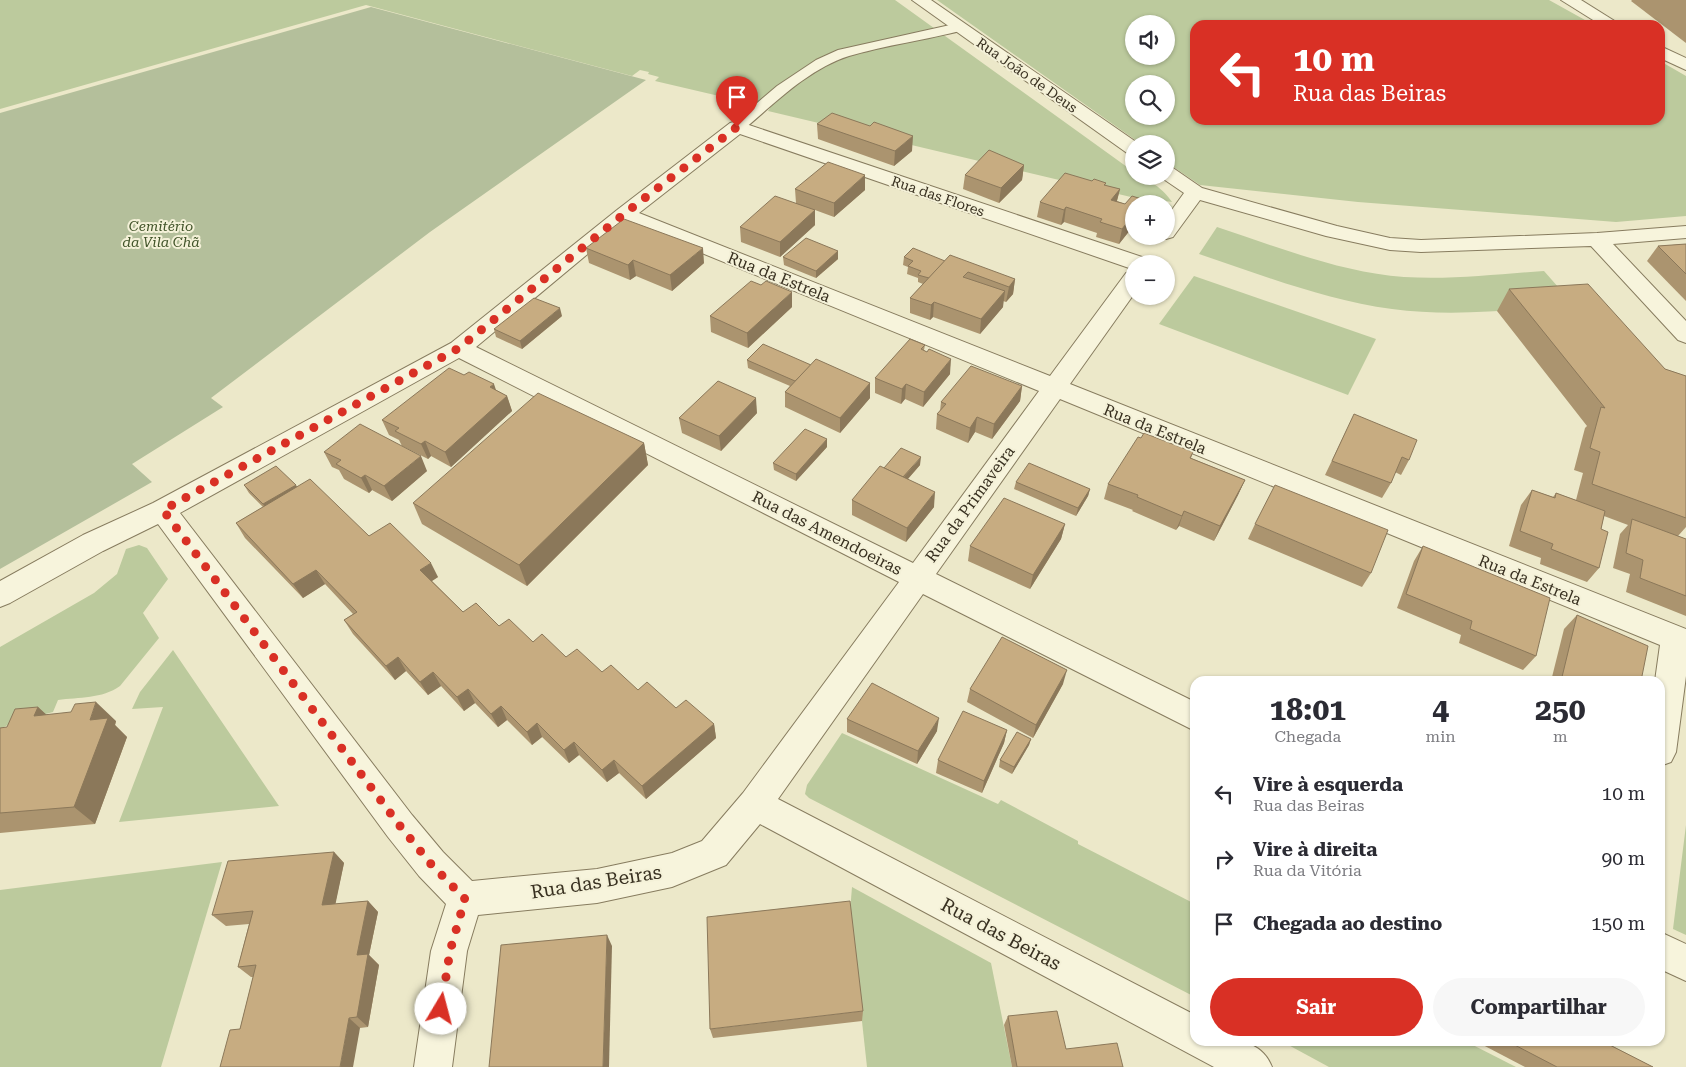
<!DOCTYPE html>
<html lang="pt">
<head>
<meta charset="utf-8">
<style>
	body { margin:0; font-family:"Roboto Serif",serif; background:#f7f7f7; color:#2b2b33; height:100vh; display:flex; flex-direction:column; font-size:19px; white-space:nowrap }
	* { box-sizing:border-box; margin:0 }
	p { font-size:16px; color:#7c7c81 }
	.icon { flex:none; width:28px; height:28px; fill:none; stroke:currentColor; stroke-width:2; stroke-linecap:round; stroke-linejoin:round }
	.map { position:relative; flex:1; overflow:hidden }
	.sheet { position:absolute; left:1190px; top:676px; width:475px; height:370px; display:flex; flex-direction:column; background:#fff; border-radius:15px; box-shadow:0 1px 4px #0004 }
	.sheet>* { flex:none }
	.guide { position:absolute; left:1190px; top:20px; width:475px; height:105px; border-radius:15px; box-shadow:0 1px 4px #0004; background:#d93025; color:#fff; overflow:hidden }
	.tools { position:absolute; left:1125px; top:15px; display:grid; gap:10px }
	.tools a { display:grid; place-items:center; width:50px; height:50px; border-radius:50%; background:#fff; box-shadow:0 1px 4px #0004; font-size:25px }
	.pin { position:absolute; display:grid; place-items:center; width:42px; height:42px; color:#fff; margin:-51px -21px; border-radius:50% 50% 50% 0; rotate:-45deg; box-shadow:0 0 5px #0007 }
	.pin .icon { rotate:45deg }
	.me { position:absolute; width:55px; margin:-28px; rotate:8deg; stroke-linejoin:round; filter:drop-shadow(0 0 4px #0008) }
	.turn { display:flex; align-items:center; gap:18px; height:105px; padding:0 20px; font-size:22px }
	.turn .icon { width:65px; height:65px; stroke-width:2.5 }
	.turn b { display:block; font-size:35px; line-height:42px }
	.eta { display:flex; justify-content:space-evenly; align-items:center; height:85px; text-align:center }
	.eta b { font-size:30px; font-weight:700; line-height:35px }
	.primary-button { display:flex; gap:10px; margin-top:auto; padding:10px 20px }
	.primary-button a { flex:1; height:58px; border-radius:30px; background:#d93025; color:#fff; font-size:20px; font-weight:700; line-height:58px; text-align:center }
	.primary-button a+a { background:#f7f7f7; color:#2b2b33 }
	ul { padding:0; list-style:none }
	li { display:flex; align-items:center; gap:15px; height:65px; padding:0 20px }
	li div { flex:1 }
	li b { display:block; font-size:19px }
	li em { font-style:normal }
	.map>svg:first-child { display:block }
	.green { fill:#bcca9d; fill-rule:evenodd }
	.cemetery { fill:#b4bf9b }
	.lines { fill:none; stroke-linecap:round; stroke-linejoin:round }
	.lane-casing { stroke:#877c5f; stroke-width:2 }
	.street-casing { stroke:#877c5f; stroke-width:2 }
	.lane { fill:#f7f4dc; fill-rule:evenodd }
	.street { fill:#f7f4dc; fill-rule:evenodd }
	.wall { fill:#ab946f }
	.shaded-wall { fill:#8b785a }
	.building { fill:#c7ac81; stroke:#8b785a }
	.route { stroke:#d93025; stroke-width:9; stroke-dasharray:0 16.2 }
	.labels { text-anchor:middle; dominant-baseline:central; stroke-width:4; stroke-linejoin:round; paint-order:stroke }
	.far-street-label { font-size:14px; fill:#393121; stroke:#f4f1d8 }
	.far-park-label { font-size:14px; font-style:italic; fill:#415429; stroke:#f4f1d8 }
	.street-label { font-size:16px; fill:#393121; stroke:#f4f1d8 }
	.near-street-label { font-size:19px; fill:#393121; stroke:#f4f1d8 }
</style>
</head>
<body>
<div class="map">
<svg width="1686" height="1067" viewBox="0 0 1686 1067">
	<rect width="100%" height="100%" fill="#ece8c9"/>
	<g class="green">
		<path d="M0,0h895l239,172v4c13,0 31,15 38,26l-6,-1 7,6 -405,-96 2,-3 -115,-27 4,-4 -11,-3 1,-2 -9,-2 -8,6 -266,-71 -366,104z"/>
		<path d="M937,0h612l45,25h-399v95h465v-59l26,15v140l-70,6 -258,-20 -158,-17 -34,-23v-18h-25zM1134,24h32v32h-32zM1134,84h32v32h-32z"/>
		<path d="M1217,227c61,20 122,45 187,50 47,3 94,-3 140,-6l30,34c-60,5 -122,12 -182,4 -67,-9 -130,-34 -193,-55z"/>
		<polygon points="1194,276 1376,339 1348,395 1159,324"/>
		<path d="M139,545l8,3 21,31 -25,34 16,25 -39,48c-18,13 -41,11 -62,14l-5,12 -41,11 -12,6v-82l94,-54 23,-19 9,-25z"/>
		<polygon points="173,650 279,806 119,822 163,707 132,709 140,692"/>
		<polygon points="842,733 998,804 1001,800 1078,841 1078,844 1195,904 1195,997 809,798 805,794 807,785"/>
		<polygon points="1686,825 1686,935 1673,929"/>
		<polygon points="222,862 161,1067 0,1067 0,890"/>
		<polygon points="852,887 991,963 1012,1067 867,1067 850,912"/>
		<polygon points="1281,1041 1465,1041 1516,1067 1329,1067"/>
	</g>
	<polygon class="cemetery" points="371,7 646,80 430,232 211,398 223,407 132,464 152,482 0,569 0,113"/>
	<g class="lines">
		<defs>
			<path id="lane" d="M959,23l7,4 -2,3c-38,10 -78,15 -115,26 -41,13 -75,48 -106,74h-12l-2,-3 48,-41 39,-26 22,-10z"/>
			<g id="street">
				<polygon points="912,0 931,0 1139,144 1134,144 1134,155 1127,153"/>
				<polygon points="1561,0 1581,0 1621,25 1601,25"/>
				<polygon points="1660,46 1686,58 1686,70 1660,58"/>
				<path d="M737,121l411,138 3,5h-17l-2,5 -392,-135 -101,79 411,163 76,-103 8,-2v23l-64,90 616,245v47l-10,76 -5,10 -11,4v-85h-5l5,-36 -600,-246 -124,175 259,128v29l-272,-137 -145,205 417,216v26c30,0 64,-7 77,26h-58l-454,-243 -34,41 -54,22 -75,16 -119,12 -11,36 -15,116h-38l17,-116 15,-47 -27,-28 -31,-39 -230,-313 -55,27 -93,52 -10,4v-26l83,-46 70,-32 298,-160 166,-133 113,-87zM626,222l413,169 -126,172 -437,-216zM459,358l440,224 -156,211 -41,48 -30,12 -75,16 -125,12 -29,-29 -31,-37 -232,-302z"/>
				<polygon points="1166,166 1173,168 1202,188 1337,226 1390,238 1421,240 1597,233 1686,226 1686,238 1613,244 1686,321 1686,343 1678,340 1591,246 1421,252 1390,250 1326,236 1200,200 1173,237 1166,239 1159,237 1166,236 1166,218 1184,193 1159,176 1166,176"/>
				<polygon points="1660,932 1686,944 1686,981 1660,969"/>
			</g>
		</defs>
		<use href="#lane" class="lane-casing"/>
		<use href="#street" class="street-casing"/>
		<use href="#lane" class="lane"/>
		<use href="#street" class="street"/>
	</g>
	<g class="wall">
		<polygon points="1632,0 1686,0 1686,43 1631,1"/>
		<polygon points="817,124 912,151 894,166 818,139"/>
		<polygon points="1024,165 1022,180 999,203 963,189 965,175"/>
		<polygon points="1092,181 1106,183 1105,186 1120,189 1117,201 1125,204 1145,200 1144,204 1134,204 1134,225 1119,244 1096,237 1097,233 1064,222 1061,225 1037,217 1040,202"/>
		<polygon points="795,189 865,190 834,217 815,210 815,225 780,257 741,242 740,227 796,203"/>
		<polygon points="1686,244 1686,301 1647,261 1658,246"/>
		<polygon points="586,248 704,263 672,291 636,276 630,280 589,263"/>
		<polygon points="838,251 838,259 816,278 784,265 783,257"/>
		<polygon points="904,257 945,261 1015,279 1013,294 1006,302 1003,301 1003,307 980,334 933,317 930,320 910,313 910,298 923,284 918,282 918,278 907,274 908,267 903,265"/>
		<polygon points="1509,289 1665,369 1686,376 1686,527 1678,536 1686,539 1686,616 1626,592 1630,574 1613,568 1620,534 1628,525 1604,516 1601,529 1599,568 1587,582 1540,564 1541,558 1509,546 1521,505 1532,490 1553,497 1556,493 1576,500 1583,473 1574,470 1585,428 1587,426 1497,311"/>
		<polygon points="792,307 748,348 711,332 710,316"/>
		<polygon points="562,316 522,349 496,337 494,329"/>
		<polygon points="925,345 924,350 950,374 923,407 905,399 901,404 875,393 875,378"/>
		<polygon points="747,360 811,365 870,383 870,398 840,433 785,407 785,392 790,386 748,368"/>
		<polygon points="1022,386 1020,401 992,439 975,432 968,443 936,429 937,414 940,411 941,402"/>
		<polygon points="496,390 507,396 512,411 451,467 431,456 428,459 402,446 399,440 389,435 382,420"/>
		<polygon points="757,413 721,451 682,433 679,418"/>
		<polygon points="1347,429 1409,460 1401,475 1395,472 1391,483 1382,498 1325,475"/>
		<polygon points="644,443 648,465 527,586 422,524 413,503"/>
		<polygon points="827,447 796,481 774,470 773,463"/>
		<polygon points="324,452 427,471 392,501 372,490 369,493 344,479 339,470 332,467"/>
		<polygon points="1193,452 1191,458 1245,480 1238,495 1214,541 1179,526 1176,530 1132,511 1133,510 1104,499 1108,484"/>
		<polygon points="920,465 908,479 934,507 906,542 852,515 852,500 884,468"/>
		<polygon points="1016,482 1090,489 1088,496 1076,516 1014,489"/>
		<polygon points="244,485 297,487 369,536 438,577 432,581 463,612 499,626 566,657 602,672 638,690 676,708 714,724 716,738 646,799 619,773 607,782 579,755 569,763 542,737 532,745 507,720 498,727 475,703 464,711 441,686 428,695 406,671 395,680 353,634 344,620 353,614 325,584 303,598 245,538 236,523 263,507 249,493"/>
		<polygon points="1065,524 1061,539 1030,589 968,561 970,546"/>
		<polygon points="1255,524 1371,573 1362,587 1248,539"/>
		<polygon points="1423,546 1536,656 1523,670 1459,643 1461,635 1397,608 1414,561"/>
		<polygon points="1577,615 1641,681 1551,681 1564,629"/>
		<polygon points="1063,684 1033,738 967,702 970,689"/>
		<polygon points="38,707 46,715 116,721 115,725 127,737 95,824 0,833 0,728 7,727"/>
		<polygon points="847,719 937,731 917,764 847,732"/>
		<polygon points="1007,730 1004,743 982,793 936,773 938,760"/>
		<polygon points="1031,739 1029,745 1012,774 999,767 1000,760"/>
		<polygon points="334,852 344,863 335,904 368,901 378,912 369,955 379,965 368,1027 360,1028 240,1029 253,977 251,977 238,967 249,924 226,926 212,915"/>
		<polygon points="863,1011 862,1021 713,1038 710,1029"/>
		<polygon points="1008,1016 1066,1049 1123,1067 1012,1067 1004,1025"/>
		<polygon points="1481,1041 1602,1041 1653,1067 1525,1067 1481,1044"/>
	</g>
	<g class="shaded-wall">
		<polygon points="913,136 912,151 894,166 895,151"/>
		<polygon points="1024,165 1022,180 999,203 1001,188"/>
		<polygon points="865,175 865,190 834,217 834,203"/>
		<polygon points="1120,189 1116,204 1111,200"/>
		<polygon points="1066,207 1064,222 1061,225 1064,210"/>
		<polygon points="815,210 815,225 780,257 780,242"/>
		<polygon points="1134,214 1134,225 1119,244 1122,229"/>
		<polygon points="703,248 704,263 672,291 670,275"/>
		<polygon points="838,251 838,259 816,278 816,271"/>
		<polygon points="633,260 636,276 630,280 628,265"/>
		<polygon points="1015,279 1013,294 1006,302 1009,287"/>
		<polygon points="1005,291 1003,307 980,334 981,319"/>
		<polygon points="792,292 792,307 748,348 747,333"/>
		<polygon points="934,302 933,317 930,320 931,305"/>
		<polygon points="560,308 562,316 522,349 520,341"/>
		<polygon points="951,359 950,374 923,407 924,392"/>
		<polygon points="870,383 870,398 840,433 840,418"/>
		<polygon points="494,384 499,399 490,387"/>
		<polygon points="906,384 905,399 901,404 902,389"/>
		<polygon points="1022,386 1020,401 992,439 994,424"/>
		<polygon points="507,396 512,411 451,467 445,452"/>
		<polygon points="756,398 757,413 721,451 719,436"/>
		<polygon points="977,417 975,432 968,443 970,428"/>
		<polygon points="827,439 827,447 796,481 796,474"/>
		<polygon points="425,441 431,456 428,459 421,444"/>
		<polygon points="644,443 648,465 527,586 519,565"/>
		<polygon points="421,456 427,471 392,501 384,486"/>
		<polygon points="921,457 920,465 898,490 899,483"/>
		<polygon points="365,475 372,490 369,493 361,478"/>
		<polygon points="1245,480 1238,495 1214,541 1220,526"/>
		<polygon points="296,485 300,492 268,512 263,504"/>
		<polygon points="1090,489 1088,496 1076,516 1078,508"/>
		<polygon points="935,492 934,507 906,542 907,528"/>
		<polygon points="1184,511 1179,526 1176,530 1182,516"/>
		<polygon points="1065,524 1061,539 1030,589 1033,575"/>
		<polygon points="431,563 438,577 427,584 420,570"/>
		<polygon points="316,570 325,584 303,598 293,584"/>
		<polygon points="398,657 406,671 395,680 386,666"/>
		<polygon points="1067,670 1063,684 1033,738 1036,725"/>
		<polygon points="433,672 441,686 428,695 420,682"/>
		<polygon points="468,689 475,703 464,711 457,697"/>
		<polygon points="96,702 116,721 115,725 127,737 95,824 74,807 90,720"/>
		<polygon points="501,706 507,720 498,727 491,714"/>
		<polygon points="38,707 59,726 34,716"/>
		<polygon points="939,718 937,731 917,764 918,751"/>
		<polygon points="537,723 542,737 532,745 527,732"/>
		<polygon points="714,724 716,738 646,799 642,786"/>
		<polygon points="1007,730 1004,743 982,793 984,781"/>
		<polygon points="1031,739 1029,745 1012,774 1014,767"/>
		<polygon points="574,742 579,755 569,763 564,750"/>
		<polygon points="614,760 619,773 607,782 602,770"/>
		<polygon points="334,852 344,863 333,916 322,905"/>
		<polygon points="368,901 378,912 369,955 379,965 368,1027 357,1017 357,955"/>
		<polygon points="607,935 612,946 609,1067 603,1067"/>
		<polygon points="349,1018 360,1028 353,1067 340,1067"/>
	</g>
	<g class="building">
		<polygon points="832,113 870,126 874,122 913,136 895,151 817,124"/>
		<polygon points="989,150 1024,165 1001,188 965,175"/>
		<polygon points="828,162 865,175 834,203 795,189"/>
		<polygon points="1065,173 1092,181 1094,179 1106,183 1104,185 1120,189 1111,200 1125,204 1132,196 1145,200 1142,204 1134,204 1134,214 1122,229 1100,222 1102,219 1066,207 1064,210 1040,202"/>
		<polygon points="775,196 815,210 780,242 740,227"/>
		<polygon points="624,219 703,248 670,275 633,260 628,265 586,248"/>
		<polygon points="806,238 838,251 816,271 783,257"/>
		<polygon points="1686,244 1686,274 1658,246"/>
		<polygon points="913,248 945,261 929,278 918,275 921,271 908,266 913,261 904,257"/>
		<polygon points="950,255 1015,279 1009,287 968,272 963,277 1005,291 981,319 934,302 931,305 910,298"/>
		<polygon points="751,281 761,285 766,281 792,292 747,333 710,316"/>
		<polygon points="1588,284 1665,369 1686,376 1686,518 1592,484 1600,452 1590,448 1601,407 1605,408 1509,289"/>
		<polygon points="534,298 560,308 520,341 494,329"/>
		<polygon points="910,339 925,345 921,349 927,352 929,349 951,359 924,392 906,384 902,389 875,378"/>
		<polygon points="763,344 811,365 795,381 747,360"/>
		<polygon points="816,359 870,383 840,418 785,392"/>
		<polygon points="971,366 1022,386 994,424 977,417 970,428 937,414 946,404 941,402"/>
		<polygon points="449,368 464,375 469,372 494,384 490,387 507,396 445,452 425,441 421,444 395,431 399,428 382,420"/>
		<polygon points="718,381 756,398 719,436 679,418"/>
		<polygon points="538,393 644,443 519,565 413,503"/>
		<polygon points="1354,414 1417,440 1409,460 1402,457 1391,483 1332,461"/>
		<polygon points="360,424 421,456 384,486 365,475 361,478 336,464 341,460 324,452"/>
		<polygon points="805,429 827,439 796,474 773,463"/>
		<polygon points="1144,433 1193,452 1190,458 1245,480 1220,526 1184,511 1182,516 1137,497 1138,495 1108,484 1138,437 1141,438"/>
		<polygon points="901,448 921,457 903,477 884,468"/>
		<polygon points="1029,463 1090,489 1078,508 1016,482"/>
		<polygon points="276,466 296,485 263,504 244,485"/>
		<polygon points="880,466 935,492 907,528 852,500"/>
		<polygon points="310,479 369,536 390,523 431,563 420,570 463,612 476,603 499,626 509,619 533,642 542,634 566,657 577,649 602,672 611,665 638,690 647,682 676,708 686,700 714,724 642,786 614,760 602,770 574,742 564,750 537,723 527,732 501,706 491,714 468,689 457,697 433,672 420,682 398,657 386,666 344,620 357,612 316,570 293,584 236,523"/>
		<polygon points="1275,485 1388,530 1371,573 1255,524"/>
		<polygon points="1532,490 1555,498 1556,493 1605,511 1601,529 1608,532 1599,568 1551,549 1553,544 1520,531"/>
		<polygon points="1004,498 1065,524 1033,575 970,546"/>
		<polygon points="1632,519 1686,539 1686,596 1640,578 1643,560 1626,553"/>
		<polygon points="1423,546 1550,598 1536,656 1470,629 1472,621 1406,594"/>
		<polygon points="1577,615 1648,646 1641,681 1571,681 1562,677"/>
		<polygon points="1002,637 1067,670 1036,725 970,689"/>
		<polygon points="872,683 939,718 918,751 847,719"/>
		<polygon points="96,702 90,720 108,718 74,807 0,813 0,728 7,727 15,709 38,707 34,716 71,712 75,704"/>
		<polygon points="963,711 1007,730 984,781 938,760"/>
		<polygon points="1017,732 1031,739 1014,767 1000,760"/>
		<polygon points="334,852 322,905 368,901 357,955 368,954 357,1017 349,1018 340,1067 220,1067 230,1030 240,1029 256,965 238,967 253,911 212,915 228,861"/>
		<polygon points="850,901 863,1011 710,1029 707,917"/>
		<polygon points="607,935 603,1067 489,1067 501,945"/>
		<polygon points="1057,1011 1066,1049 1117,1043 1123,1067 1017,1067 1008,1016"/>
		<polygon points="1507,1041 1602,1041 1653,1067 1557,1067"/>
	</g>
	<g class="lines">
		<polyline class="route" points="441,1009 450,951 465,899 431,864 400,826 163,510 459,348 624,214 737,127"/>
	</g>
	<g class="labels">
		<g class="far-street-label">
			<text transform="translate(1027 75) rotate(35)">Rua João de Deus</text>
			<text transform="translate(938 196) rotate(19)">Rua das Flores</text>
		</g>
		<g class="far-park-label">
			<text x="161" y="226">Cemitério<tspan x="161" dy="16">da Vila Chã</tspan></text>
		</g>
		<g class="street-label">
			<text transform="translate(779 277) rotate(22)">Rua da Estrela</text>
			<text transform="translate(1155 429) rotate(22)">Rua da Estrela</text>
			<text transform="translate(970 504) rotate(-54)">Rua da Primaveira</text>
			<text transform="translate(827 533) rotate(27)">Rua das Amendoeiras</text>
			<text transform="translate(1530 580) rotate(22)">Rua da Estrela</text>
		</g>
		<g class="near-street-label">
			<text transform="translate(596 882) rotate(-9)">Rua das Beiras</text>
			<text transform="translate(1001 934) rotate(28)">Rua das Beiras</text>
		</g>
	</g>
</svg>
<div class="tools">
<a><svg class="icon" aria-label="sound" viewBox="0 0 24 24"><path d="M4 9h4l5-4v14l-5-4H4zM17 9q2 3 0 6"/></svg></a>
<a><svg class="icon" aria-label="search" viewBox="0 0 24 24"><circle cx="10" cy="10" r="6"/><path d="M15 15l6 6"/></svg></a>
<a><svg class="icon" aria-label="layers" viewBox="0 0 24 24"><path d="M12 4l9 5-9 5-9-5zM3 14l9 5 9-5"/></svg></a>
<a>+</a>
<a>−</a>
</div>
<div class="pin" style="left:737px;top:127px;background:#d93025"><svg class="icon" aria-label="arrive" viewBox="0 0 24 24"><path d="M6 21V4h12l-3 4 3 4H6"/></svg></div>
<svg class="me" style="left:441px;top:1009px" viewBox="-20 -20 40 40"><circle r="19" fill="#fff"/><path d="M0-13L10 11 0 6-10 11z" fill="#d93025"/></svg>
<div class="guide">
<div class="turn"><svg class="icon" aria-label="left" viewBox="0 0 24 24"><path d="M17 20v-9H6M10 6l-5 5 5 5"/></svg><div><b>10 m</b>Rua das Beiras</div></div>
</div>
<section class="sheet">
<div class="eta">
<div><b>18:01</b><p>Chegada</p></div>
<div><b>4</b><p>min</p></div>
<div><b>250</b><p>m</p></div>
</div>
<ul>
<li><svg class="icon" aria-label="left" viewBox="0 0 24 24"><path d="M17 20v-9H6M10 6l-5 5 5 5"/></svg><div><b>Vire à esquerda</b><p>Rua das Beiras</p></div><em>10 m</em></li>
<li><svg class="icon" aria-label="right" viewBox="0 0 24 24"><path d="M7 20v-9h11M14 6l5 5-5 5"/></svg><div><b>Vire à direita</b><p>Rua da Vitória</p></div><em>90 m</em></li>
<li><svg class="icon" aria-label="arrive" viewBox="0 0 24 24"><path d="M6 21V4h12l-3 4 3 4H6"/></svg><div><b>Chegada ao destino</b></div><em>150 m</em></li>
</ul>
<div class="primary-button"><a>Sair</a><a>Compartilhar</a></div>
</section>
</div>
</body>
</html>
